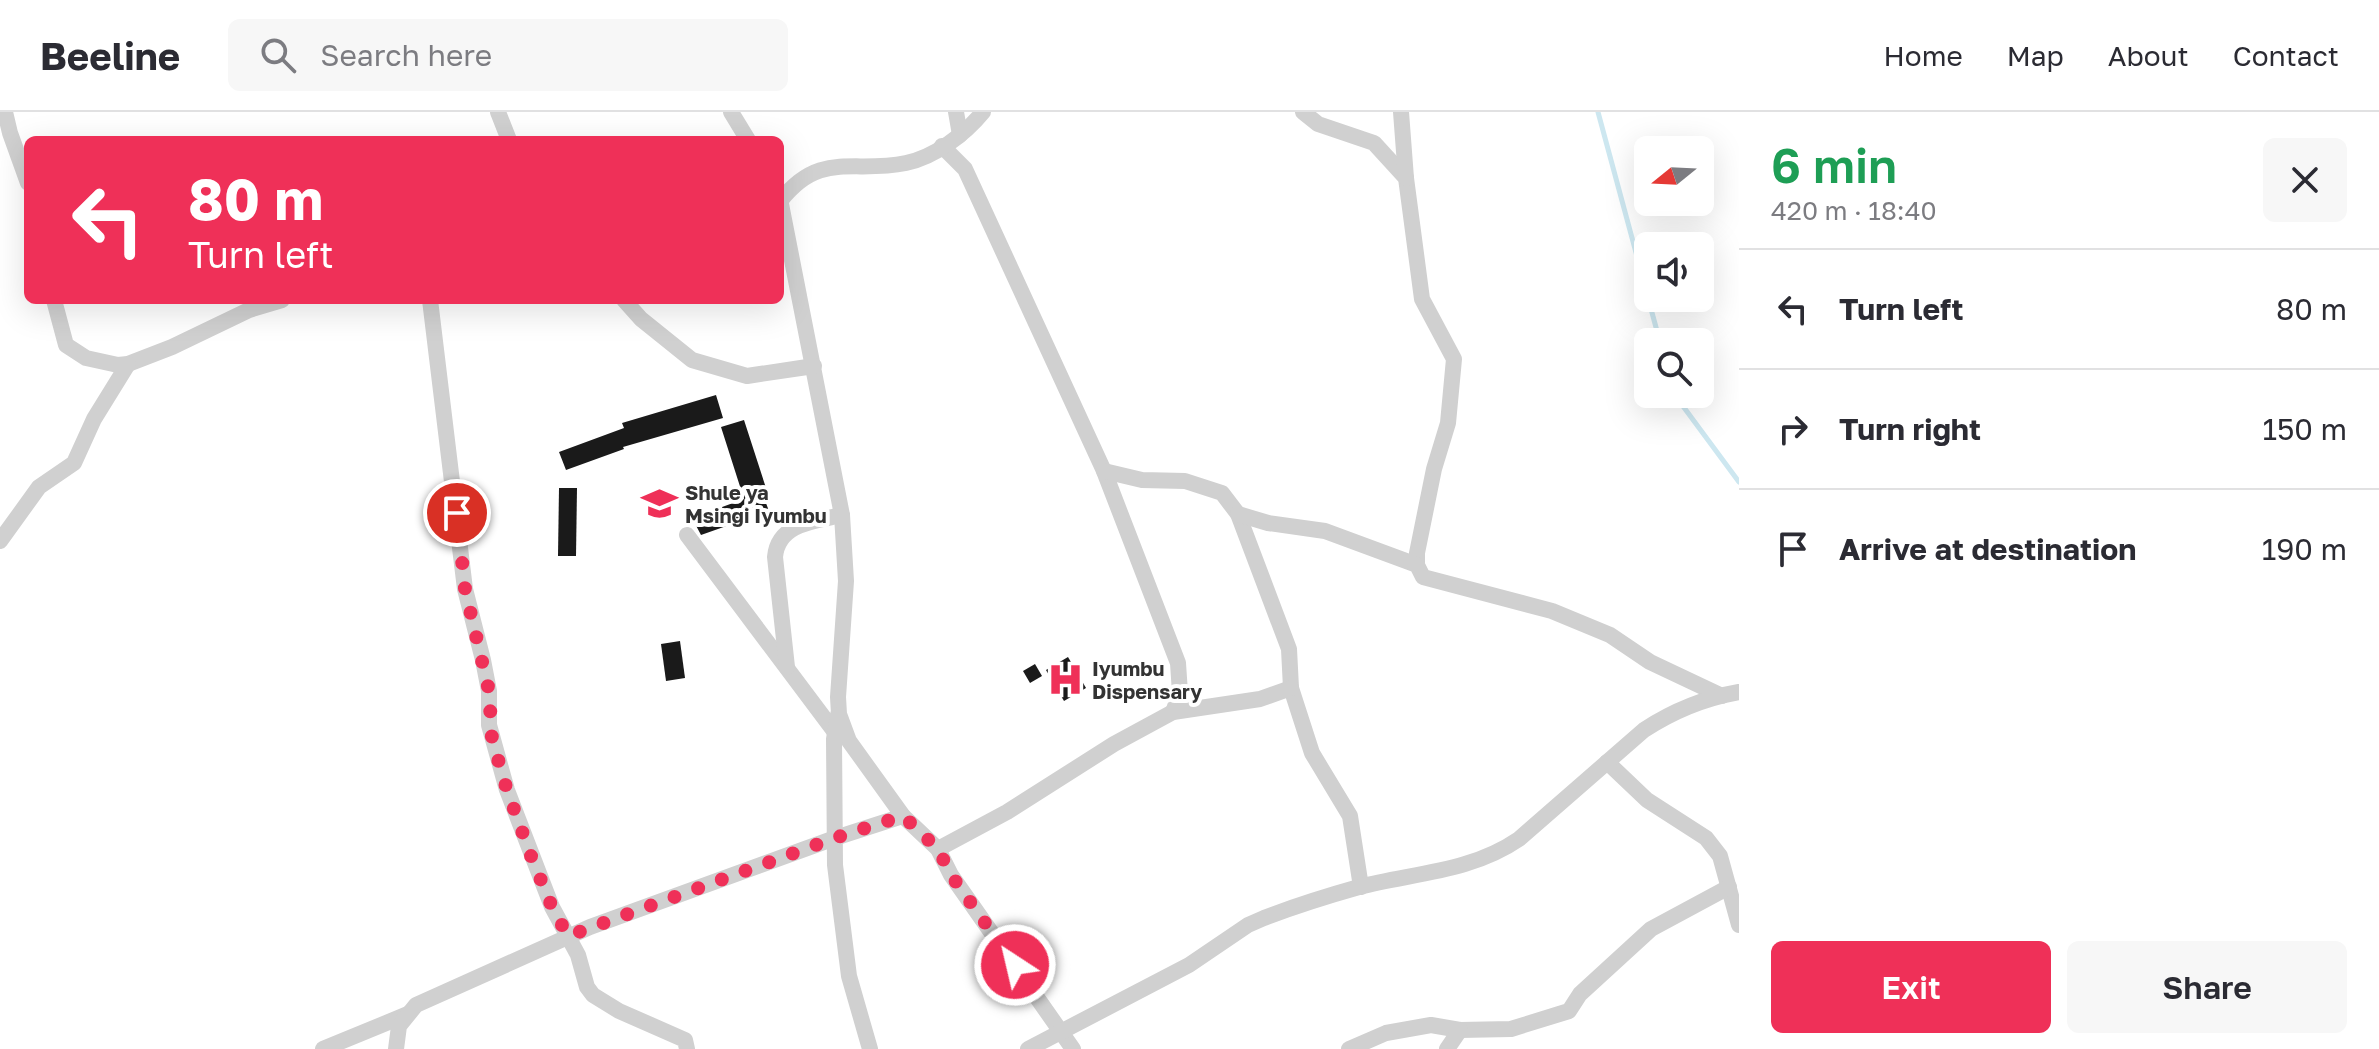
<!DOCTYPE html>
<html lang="en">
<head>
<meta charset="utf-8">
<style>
	body { margin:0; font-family:"Golos Text",sans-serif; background:#f7f7f7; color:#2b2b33; height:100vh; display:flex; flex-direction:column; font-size:30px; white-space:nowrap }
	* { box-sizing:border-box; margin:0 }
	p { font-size:26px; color:#7c7c81 }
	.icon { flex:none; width:44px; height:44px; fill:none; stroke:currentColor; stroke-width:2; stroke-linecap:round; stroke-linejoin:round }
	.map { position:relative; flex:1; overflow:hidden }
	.panel { display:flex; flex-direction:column; background:#fff; width:640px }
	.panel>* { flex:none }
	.top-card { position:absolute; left:24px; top:24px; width:760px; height:168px; border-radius:12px; box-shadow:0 8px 32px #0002; background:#ef3058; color:#fff; overflow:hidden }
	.needle { width:52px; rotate:252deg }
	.tools { position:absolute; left:1634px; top:24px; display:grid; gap:16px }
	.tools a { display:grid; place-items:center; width:80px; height:80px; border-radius:12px; background:#fff; box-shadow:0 8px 32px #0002; font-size:40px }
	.pin { position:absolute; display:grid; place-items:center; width:68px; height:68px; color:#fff; margin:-34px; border:4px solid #fff; border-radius:50%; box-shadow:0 2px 8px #0007 }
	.me { position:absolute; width:88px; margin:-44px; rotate:325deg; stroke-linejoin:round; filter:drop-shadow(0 0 6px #0008) }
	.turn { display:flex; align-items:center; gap:28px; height:168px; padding:0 32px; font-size:36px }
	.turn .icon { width:104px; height:104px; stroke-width:2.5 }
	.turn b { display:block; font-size:56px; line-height:68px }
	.round { display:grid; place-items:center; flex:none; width:84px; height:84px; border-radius:12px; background:#f7f7f7 }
	.summary { display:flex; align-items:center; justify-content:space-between; height:136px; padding:0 32px }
	h1 { font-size:48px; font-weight:600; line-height:60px; color:#1e9e55 }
	.cta { display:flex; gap:16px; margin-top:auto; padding:16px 32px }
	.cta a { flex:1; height:92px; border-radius:12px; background:#ef3058; color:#fff; font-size:32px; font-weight:600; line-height:92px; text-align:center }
	.cta a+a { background:#f7f7f7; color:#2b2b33 }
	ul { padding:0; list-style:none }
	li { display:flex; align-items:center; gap:24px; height:120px; padding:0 32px; border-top:2px solid #e1e1e2 }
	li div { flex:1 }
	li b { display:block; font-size:30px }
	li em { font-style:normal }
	header { display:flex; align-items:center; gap:48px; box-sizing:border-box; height:112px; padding:0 40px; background:#fff; border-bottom:2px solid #e1e1e2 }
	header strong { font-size:38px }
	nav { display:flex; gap:44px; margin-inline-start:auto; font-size:28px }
	.search { width:560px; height:72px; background:#f7f7f7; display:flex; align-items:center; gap:20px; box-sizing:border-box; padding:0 28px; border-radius:12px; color:#7c7c81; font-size:30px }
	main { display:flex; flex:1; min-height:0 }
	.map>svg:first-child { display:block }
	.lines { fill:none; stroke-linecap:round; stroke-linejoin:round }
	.stream { stroke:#cde7f0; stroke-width:5 }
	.building { fill:#1a1a1a }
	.minor { stroke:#d0d0d0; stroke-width:16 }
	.route { stroke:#ef3058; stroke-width:14; stroke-dasharray:0 25.2 }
	.labels { text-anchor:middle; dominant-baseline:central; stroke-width:8; stroke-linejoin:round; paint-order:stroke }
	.poi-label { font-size:20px; font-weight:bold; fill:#333; stroke:#fff; text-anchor:start }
</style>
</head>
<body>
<header>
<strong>Beeline</strong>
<div class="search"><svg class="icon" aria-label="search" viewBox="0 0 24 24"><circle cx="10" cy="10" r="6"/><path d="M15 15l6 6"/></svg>Search here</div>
<nav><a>Home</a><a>Map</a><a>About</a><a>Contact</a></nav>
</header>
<main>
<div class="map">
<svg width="1739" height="937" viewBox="0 0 1739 937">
	<rect width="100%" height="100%" fill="#fff"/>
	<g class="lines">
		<g class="stream">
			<polyline points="1598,0 1648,185"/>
			<polyline points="1648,186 1660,230"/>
			<polyline points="1674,282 1739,370"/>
		</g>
	</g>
	<g class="building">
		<polygon points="716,283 723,306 623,335 624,337 566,358 559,340 624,316 622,311"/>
		<polygon points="744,308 766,376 761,378 769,399 701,423 692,406 744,387 721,315"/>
		<polygon points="559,376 577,376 576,444 558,444"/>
		<polygon points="680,529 685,566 666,569 661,532"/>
		<polygon points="1068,545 1086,576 1064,589 1046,558"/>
		<polygon points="1035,552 1042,564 1030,571 1023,559"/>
	</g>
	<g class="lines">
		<g class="minor">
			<polyline points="5,0 10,21 28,71"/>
			<polyline points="498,0 509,28"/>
			<polyline points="731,0 748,28"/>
			<polyline points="956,0 960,23"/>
			<polyline points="1303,0 1318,12 1374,31 1406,66 1422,187 1454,247 1448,311 1434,357 1417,441 1417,453"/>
			<polyline points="1401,0 1406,66"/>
			<polyline points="942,34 965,57 1104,359 1178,551 1180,581 1173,600"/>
			<polyline points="780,87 842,403 846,469 838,585 839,602 849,629 903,704 938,737 951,763 1073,937"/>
			<path d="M781,88c40,-50 72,-26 125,-37 29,-6 59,-29 77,-51"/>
			<polyline points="54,188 66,233 86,246 118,253 128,252 172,235 249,198 282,188"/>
			<polyline points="430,188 465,477 483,548 489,579 489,613 507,678 552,795 578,843 587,875 593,883 619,899 685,928 687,937"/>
			<polyline points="624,188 641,207 692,248 747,264 814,254"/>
			<polyline points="1104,359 1142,368 1185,369 1222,381 1238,402 1289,537 1291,576 1312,641 1350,704 1361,775"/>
			<polyline points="1238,402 1268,411 1325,419 1417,453 1423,465 1552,499 1610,523 1650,550 1722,584"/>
			<polyline points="687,423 834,619"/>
			<polyline points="0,429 39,375 74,351 94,307 128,252"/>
			<path d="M787,555l-12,-110c3,-34 40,-36 67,-42"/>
			<polyline points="838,603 834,627 835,753 849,864 870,937"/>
			<polyline points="1607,650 1647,688 1706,726 1720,744 1739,813"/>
			<polyline points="938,737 1007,700 1114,632 1173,600 1260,587 1291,576"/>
			<polyline points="323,937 408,902"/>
			<polyline points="396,937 399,914 416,893 590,815 835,726 903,704"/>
			<path d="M1028,937l161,-84 59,-40 16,-7c31,-12 63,-22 95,-31 55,-14 112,-15 160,-48l125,-109c29,-19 61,-32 95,-38"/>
			<polyline points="1349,937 1386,921 1431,913 1460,918 1511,917 1569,899 1580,882 1651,817 1729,775"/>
			<polyline points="1447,937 1460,918"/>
		</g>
	</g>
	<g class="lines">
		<polyline class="route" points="457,401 465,477 489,579 492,627 507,678 531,744 552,795 568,824 835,726 903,704 938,737 951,763 1015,853"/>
	</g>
	<defs>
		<symbol id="school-bare" viewBox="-9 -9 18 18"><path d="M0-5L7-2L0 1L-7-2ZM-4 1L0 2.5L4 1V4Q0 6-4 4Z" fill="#ef3058" stroke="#fff" stroke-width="2.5" paint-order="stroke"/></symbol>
		<symbol id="hospital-bare" viewBox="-9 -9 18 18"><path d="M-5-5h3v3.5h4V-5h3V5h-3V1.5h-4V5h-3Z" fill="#ef3058" stroke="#fff" stroke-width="2.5" paint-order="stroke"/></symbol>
	</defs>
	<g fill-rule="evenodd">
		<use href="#school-bare" x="634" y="366" width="51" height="51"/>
		<use href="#hospital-bare" x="1040" y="542" width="51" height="51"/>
	</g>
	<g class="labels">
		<g class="poi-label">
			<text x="685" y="380">Shule ya<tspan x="685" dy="23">Msingi Iyumbu</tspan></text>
			<text x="1092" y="556">Iyumbu<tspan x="1092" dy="23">Dispensary</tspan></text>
		</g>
	</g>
</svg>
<div class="tools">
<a><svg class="needle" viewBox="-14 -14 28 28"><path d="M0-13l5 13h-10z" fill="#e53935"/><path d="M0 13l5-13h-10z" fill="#7c7c81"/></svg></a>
<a><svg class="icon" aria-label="sound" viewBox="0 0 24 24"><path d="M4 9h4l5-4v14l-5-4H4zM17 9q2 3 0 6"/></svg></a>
<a><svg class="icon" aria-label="search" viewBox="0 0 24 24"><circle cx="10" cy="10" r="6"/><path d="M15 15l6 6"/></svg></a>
</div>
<div class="pin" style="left:457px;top:401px;background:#d93025"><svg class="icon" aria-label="arrive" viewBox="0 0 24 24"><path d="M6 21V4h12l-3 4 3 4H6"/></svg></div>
<svg class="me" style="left:1015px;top:853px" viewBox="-20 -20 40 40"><circle r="17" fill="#ef3058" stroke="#fff" stroke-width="3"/><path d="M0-11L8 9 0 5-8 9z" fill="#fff"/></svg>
<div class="top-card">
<div class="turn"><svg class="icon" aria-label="left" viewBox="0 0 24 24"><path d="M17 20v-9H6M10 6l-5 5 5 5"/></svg><div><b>80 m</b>Turn left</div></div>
</div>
</div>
<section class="panel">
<div class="summary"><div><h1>6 min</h1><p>420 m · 18:40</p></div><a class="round"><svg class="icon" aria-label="close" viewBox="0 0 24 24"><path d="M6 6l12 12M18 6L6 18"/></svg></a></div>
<ul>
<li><svg class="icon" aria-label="left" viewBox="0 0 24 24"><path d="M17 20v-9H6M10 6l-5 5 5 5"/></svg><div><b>Turn left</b></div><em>80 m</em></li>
<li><svg class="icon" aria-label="right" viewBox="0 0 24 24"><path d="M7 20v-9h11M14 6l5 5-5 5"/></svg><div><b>Turn right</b></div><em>150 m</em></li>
<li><svg class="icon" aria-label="arrive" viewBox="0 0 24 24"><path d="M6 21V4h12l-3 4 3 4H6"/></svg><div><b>Arrive at destination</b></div><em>190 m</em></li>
</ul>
<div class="cta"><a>Exit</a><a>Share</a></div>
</section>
</main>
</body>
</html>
